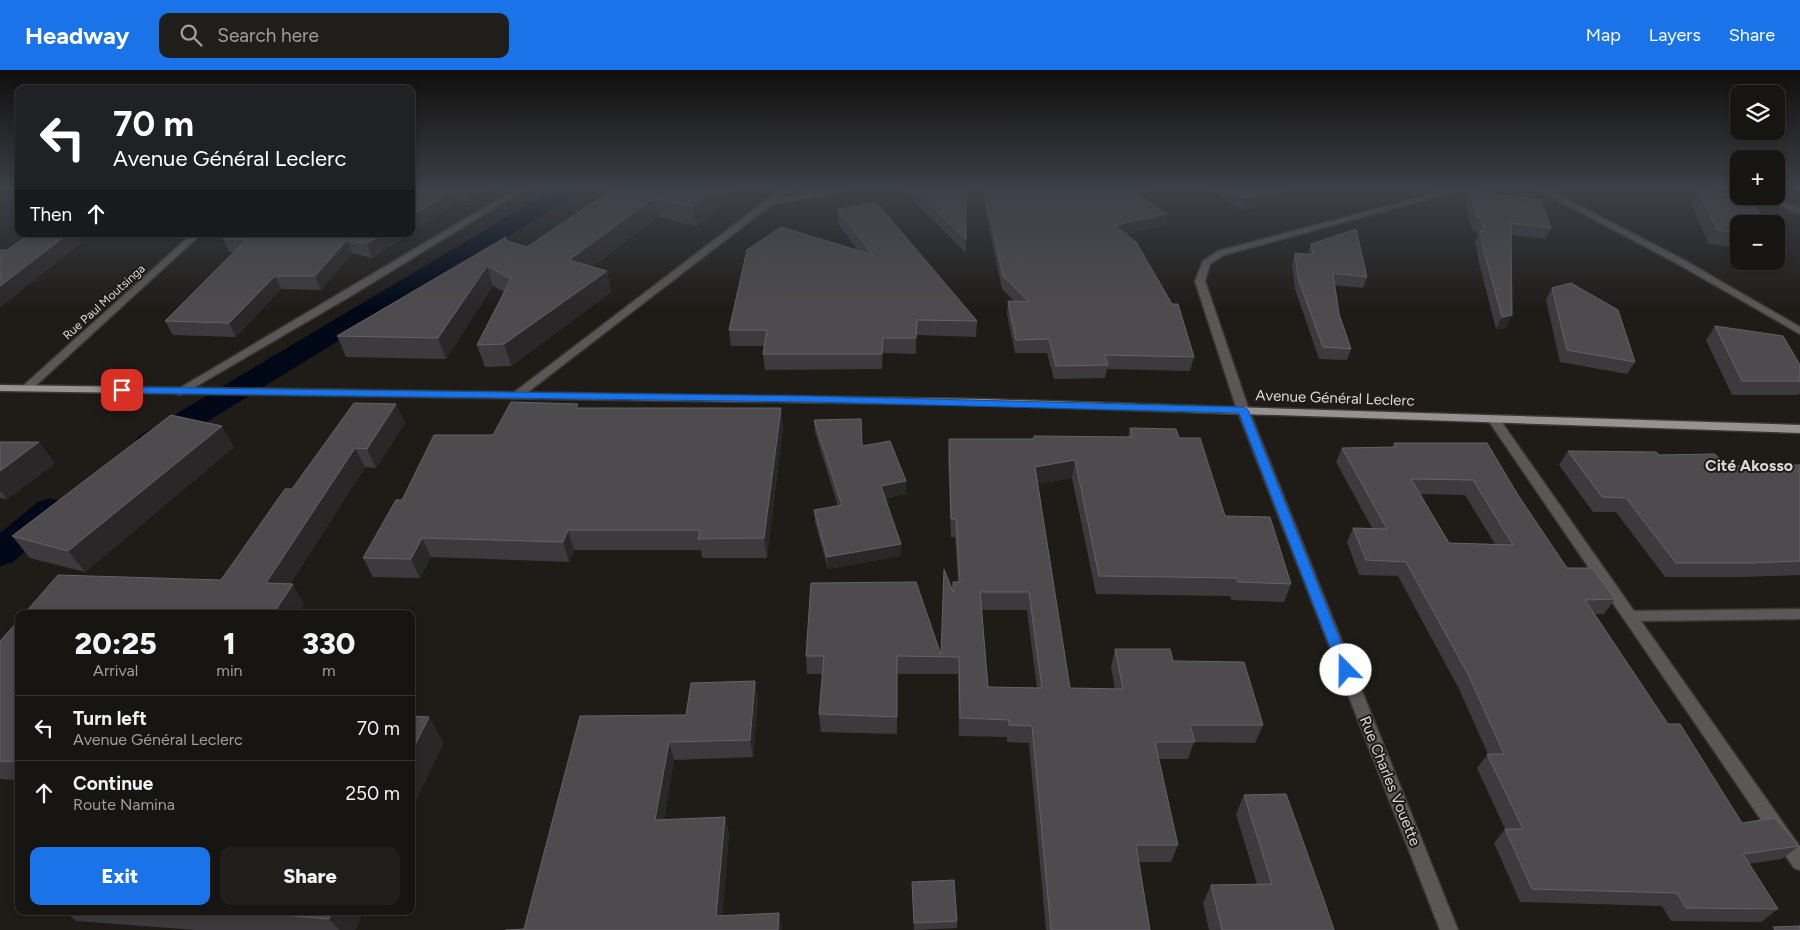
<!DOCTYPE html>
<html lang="en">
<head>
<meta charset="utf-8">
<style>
	body { margin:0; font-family:Figtree,sans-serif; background:#201e1b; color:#f1f3f6; height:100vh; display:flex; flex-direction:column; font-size:19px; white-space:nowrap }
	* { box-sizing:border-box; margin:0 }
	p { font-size:16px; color:#9e9f9f }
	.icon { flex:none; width:28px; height:28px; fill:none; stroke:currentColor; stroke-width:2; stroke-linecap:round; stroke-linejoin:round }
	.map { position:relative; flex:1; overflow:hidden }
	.drawer { position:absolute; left:15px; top:540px; width:400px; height:305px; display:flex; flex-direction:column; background:#171512; border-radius:10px; box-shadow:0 2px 8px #0003,0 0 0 1px #363432 }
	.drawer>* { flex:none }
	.guide { position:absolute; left:15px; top:15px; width:400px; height:152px; border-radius:10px; box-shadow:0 2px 8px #0003,0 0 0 1px #363432; background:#202124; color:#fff; overflow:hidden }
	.fabs { position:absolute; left:1730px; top:15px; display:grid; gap:10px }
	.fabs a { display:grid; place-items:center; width:55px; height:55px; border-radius:10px; background:#171512; box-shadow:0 2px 8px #0003,0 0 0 1px #363432; font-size:25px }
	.pin { position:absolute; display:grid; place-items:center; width:42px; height:42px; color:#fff; margin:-21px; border-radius:10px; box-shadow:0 2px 8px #0006 }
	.me { position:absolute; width:55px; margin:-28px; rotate:338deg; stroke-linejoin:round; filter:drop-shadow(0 0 4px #0008) }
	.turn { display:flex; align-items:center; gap:18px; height:105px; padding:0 15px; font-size:22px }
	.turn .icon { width:65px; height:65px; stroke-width:2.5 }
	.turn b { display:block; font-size:35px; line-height:42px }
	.then { display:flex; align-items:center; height:48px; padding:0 15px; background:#0003; gap:10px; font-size:19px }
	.eta { display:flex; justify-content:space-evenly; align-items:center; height:85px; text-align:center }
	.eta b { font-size:30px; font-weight:800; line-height:35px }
	.primary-button { display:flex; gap:10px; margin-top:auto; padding:10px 15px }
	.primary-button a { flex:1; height:58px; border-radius:10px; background:#1a73e8; color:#fff; font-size:20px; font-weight:800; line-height:58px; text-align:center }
	.primary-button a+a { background:#201e1b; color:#f1f3f6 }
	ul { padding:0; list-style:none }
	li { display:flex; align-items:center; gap:15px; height:65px; padding:0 15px; border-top:1px solid #363432 }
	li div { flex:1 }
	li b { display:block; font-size:19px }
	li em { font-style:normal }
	header { display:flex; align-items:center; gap:30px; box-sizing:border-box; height:70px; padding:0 25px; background:#1a73e8; color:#fff }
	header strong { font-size:24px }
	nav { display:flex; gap:28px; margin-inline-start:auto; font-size:18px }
	.search { width:350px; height:45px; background:#201e1b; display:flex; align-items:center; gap:12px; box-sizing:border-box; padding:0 18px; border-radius:10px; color:#9e9f9f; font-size:19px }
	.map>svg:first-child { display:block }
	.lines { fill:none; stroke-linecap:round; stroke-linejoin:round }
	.canal { fill:#000817; fill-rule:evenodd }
	.street-casing { stroke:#393733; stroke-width:3 }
	.primary-casing { stroke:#393733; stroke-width:3 }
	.street { fill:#5a5756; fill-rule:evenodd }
	.primary { fill:#979191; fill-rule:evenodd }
	.wall { fill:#3d3a3e; fill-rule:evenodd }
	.shaded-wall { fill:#2a2728 }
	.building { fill:#4e4b4e; stroke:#646264; fill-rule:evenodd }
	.route { fill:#1a73e8; stroke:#114b97 }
	.labels { text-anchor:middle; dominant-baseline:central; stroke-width:4; stroke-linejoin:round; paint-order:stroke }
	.far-street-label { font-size:12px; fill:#dcdad7; stroke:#1f1c18 }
	.street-label { font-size:15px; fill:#dcdad7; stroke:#1f1c18 }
	.neighbourhood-label { font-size:16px; font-weight:bold; fill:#dcdad7; stroke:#1f1c18 }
</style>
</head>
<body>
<header>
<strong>Headway</strong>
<div class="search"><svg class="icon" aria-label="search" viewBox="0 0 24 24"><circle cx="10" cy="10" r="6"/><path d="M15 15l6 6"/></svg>Search here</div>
<nav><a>Map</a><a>Layers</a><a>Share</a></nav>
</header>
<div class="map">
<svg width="1800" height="860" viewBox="0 0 1800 860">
	<rect width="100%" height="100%" fill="#1f1c18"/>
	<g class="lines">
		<g class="canal">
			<polygon points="554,119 580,119 577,124 161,380 150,383 139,380 134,373 139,366"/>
			<polygon points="50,428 62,432 67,440 62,448 13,492 0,496 0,463 38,432"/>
		</g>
		<defs>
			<g id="street">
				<polygon points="516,119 525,119 354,224 183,324 179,325 173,322"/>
				<polygon points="781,119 790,119 780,128 828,119 843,119 839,122 771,135 520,328 512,328 510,326 512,324"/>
				<polygon points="1452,119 1464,119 1224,185 1210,194 1205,211 1249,340 1458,860 1440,860 1237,340 1195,211 1203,191 1218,181"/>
				<polygon points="1537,119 1547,119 1684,190 1800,257 1800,264 1678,194"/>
				<polygon points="1759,126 1771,126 1800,138 1800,144"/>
				<polygon points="192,164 201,164 31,320 23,320 21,318 23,316"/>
				<polygon points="1494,346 1498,347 1634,541 1800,539 1800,549 1641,551 1800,777 1800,800 1794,798 1490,353 1488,350"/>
			</g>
			<polygon id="primary" points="0,315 982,329 1800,355 1800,363 982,335 0,321"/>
		</defs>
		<use href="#street" class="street-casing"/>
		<use href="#primary" class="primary-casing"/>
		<use href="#street" class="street"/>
		<use href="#primary" class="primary"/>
	</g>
	<g class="wall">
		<polygon points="411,119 488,119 469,131 460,131"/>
		<polygon points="611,119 742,119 696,156 658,147 592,197 607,201 611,222 511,296 485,297 477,275 504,222 493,216 446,289 346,287 337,266 506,167 508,172 527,177 612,120"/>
		<polygon points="905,119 966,119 966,183 914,131 914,127"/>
		<polygon points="981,119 1160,119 1138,124 1165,156 1126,164 1194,287 1190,301 1107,299 1105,308 1054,309 1047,283 1015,283 1007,244 1008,231 1015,232 1002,219"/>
		<polygon points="1211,119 1280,119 1282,120 1279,132 1241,140"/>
		<polygon points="1470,121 1551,158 1545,169 1511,165 1512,245 1506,258 1496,259 1479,193 1475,172 1477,167 1477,161 1472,160 1465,132"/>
		<polygon points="1698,121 1739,154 1739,178 1709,174 1691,134"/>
		<polygon points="837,139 977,251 976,267 916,265 916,284 883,283 882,299 765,300 763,284 764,276 731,276 729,260 858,181 838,153"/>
		<polygon points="225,164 409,164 372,188 352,183 321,220 281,219 236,267 173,265 165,251 234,182 229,182 223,169 226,166"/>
		<polygon points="1311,174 1367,207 1363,218 1334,215 1339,244 1351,279 1347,290 1319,289 1295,219 1292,194 1295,183 1308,184"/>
		<polygon points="1552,218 1635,292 1627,304 1560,292 1546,230"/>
		<polygon points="1715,256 1800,295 1800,323 1798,325 1732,325 1706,270"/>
		<polygon points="396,334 405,353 376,398 365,397 290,514 304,534 298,544 24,544 221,510"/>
		<polygon points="579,338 783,357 767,488 702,488 701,480 574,480 569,492 431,487 420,508 373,507 363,488 402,430 493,365"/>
		<polygon points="814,350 862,376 906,411 906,424 885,428 901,474 901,486 828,499 815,452 814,440 838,436 815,362"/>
		<path d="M1130,358l49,10 46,78 66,68 -7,18 -53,-2 -1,-4 -134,-2 -24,-116 -34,6 32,204 45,1 -4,-22 4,-18 58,12 90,64 -8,18 -61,-1 -6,17h-30l20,86 -7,17h-32l11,68h-104l-17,-187 -22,-1v-5l-48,-1 -1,-62h-61v60l-76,-2 -2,-18 4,-40h-16l-1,-18 135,-1 12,-65v-8h5l-3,-45h-4l-3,-81 1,-17h84l1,-3 94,1zM982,540h45l10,78 -49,-1z"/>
		<polygon points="0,372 55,393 7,429 0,428"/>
		<path d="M1394,373l124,52 49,73 48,31 -11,15h-9l73,110 74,99 57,23 -17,13 -33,5 29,45 -17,13 -90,-1 -9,-15 -142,-4 -26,-59 11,-14 -28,-61 11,-14 -29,-65 -61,-113 -39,-1 -12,-33 6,-14h19l-36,-66 6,-14 50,-1zM1420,424l45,1 30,49 -46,-1z"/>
		<polygon points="234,377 85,502 30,488 12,466"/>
		<polygon points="1568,381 1659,385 1726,396 1800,395 1800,505 1740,507 1665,507 1616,442 1593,442 1559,395"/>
		<polygon points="19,550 19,710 0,709 0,571"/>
		<polygon points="755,611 758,629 753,687 674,690 664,750 725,747 729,764 722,846 779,843 782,859 524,859 686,645"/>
		<polygon points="1244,725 1334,860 1209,860 1203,833 1211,815 1257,814 1236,744"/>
		<polygon points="912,812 957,851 957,858 914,860"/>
		<polygon points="64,841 364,841 355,860 197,860 76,851"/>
	</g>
	<g class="shaded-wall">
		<polygon points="1,119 8,119 3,122"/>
		<polygon points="455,119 457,119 460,131 411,162 411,146"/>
		<polygon points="465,119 488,119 469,131"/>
		<polygon points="715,119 742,119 696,156 693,136"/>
		<polygon points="1125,119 1160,119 1124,127"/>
		<polygon points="1282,120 1279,132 1241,140 1244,128"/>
		<polygon points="654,128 658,147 574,211 569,190"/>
		<polygon points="1167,144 1165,156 1122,165 1116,156 1124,153"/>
		<polygon points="68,164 76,164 81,173 0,238 0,216"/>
		<polygon points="383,164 409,164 372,188 366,174"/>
		<polygon points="347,170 352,183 321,220 315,206"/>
		<polygon points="487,196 493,216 446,289 438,268"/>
		<polygon points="607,201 611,222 511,296 504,274"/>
		<polygon points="275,206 281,219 236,267 229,253"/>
		<polygon points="1512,245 1506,258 1496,259 1502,247"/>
		<polygon points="883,268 883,283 882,299 882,284"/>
		<polygon points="396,334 405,353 376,398 367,379"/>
		<polygon points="781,338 783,357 767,488 764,468"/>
		<polygon points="222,356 234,377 85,502 68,481"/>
		<polygon points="39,372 55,393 7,429 0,420 0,401"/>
		<polygon points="355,378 365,397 278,532 266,513"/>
		<polygon points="1075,390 1072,408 1033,415 1035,397"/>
		<polygon points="906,411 906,424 881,428 881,416"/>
		<polygon points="568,460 574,480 569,492 563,472"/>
		<polygon points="422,468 431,487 420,508 411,489"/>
		<polygon points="901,474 901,486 828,499 827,487"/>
		<polygon points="293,514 304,534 298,544 273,544"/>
		<polygon points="755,611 758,629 753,687 750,670"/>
		<polygon points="429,647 444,673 411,741 411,683"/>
		<polygon points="669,672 674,690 661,767 655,750"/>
		<polygon points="725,747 729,764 721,860 716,846"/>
		<polygon points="333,841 364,841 355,860 339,860 329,849"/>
		<polygon points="779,843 782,859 782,860 778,860"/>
	</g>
	<g class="building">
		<polygon points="411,119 455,119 411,146"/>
		<polygon points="613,119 715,119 693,136 654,128 569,190 607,201 504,274 477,275 511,209 487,196 438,268 337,266 506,167 504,170 527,177"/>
		<polygon points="914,119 966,119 966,170"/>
		<polygon points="984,119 1131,119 1167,144 1124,153 1116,156 1136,172 1172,234 1178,234 1194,287 1105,285 1108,295 1056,296 1049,269 1016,270 1008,231 1029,232 1003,206"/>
		<polygon points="1231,119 1280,119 1282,120 1244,128"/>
		<polygon points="1470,121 1541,130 1551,158 1511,153 1512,245 1502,247 1484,181 1480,161 1483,162 1482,149 1477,148"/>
		<polygon points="1698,121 1751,128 1765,154 1739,154 1739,163 1717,160"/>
		<polygon points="876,132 977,251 917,250 916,268 883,268 882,284 763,284 767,260 729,260 747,180 781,157 873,185 837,139"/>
		<polygon points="1356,159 1367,207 1333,203 1339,244 1351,279 1323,277 1298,208 1295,183 1313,185 1311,174"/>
		<polygon points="30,164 68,164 0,216 0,180 7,180"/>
		<polygon points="228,164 383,164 366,174 347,170 315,206 275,206 229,253 165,251 247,169 223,169"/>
		<polygon points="1571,213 1618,240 1635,292 1567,280 1552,218"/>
		<polygon points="1715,256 1783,266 1800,295 1800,311 1742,311"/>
		<polygon points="511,332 578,334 576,338 781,338 764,468 698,469 700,460 568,460 563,472 422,468 411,489 363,488 396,430 402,430 434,365 493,365"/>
		<polygon points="354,333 396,334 367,379 355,378 266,513 293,514 273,544 24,544 58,505 221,510 285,419 292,419"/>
		<polygon points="171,345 222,356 68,481 12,466"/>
		<polygon points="861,349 862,376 890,371 906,411 881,416 901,474 827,487 814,440 842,435 814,350"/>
		<path d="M1130,358l46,1 3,9h21l25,78 45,1 21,67 -53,-2 -2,-4 -137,-2 -24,-116 -40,7 35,221 53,1 -8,-40h55l3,12 71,1 19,63h-73l5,17h-40l23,103h-42l14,85h-99l-19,-204 -23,-1v-5l-49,-2 -1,-61 -62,-1v61l-78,-3 5,-58h-18l5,-73 105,-1 25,73 3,-86 9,23v-10h7l-4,-63h-5l-2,-80h85v-3l98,1zM980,522h49l13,96 -54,-1z"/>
		<polygon points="0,372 39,372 0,401"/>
		<path d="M1394,373h93l31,52 49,73h25l23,31 -30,1 83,124h12l62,99 33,-5 24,28 -56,8 35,55 -92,-1 -9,-15 -145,-4 -27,-60h18l-36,-75h17l-36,-80 -62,-112 -40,-2 -13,-32 34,1 -45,-81 55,-1zM1411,409l62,1 40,65 -64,-2z"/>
		<polygon points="1568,381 1656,382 1659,385 1715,384 1726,396 1800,395 1800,491 1752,493 1676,493 1626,428 1602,427"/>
		<polygon points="19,550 19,692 0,691 0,571"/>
		<polygon points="755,611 750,670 669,672 655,750 725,747 716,846 779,843 778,860 506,860 524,859 580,646 686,645 691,613"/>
		<polygon points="411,646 429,647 411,683"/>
		<polygon points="1286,724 1325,833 1334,860 1222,860 1211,815 1272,814 1244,725"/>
		<polygon points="954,810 957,851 914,853 912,812"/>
		<polygon points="234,841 333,841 329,849"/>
		<polygon points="1800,856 1800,860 1775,860 1773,857"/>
	</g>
	<linearGradient id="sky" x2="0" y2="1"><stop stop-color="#110f0d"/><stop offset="0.5" stop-color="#3c4048"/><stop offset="1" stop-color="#3c4048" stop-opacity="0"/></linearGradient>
	<rect width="1800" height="239" fill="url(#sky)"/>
	<polygon class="route" points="122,317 810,326 1243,337 1248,340 1352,600 1350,604 1346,605 1341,604 1339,600 1239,343 810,332 118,323 117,320"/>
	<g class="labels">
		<g class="far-street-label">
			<text transform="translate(104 232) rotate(-42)">Rue Paul Moutsinga</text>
		</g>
		<g class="street-label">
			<text transform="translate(1335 328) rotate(2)">Avenue Général Leclerc</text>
			<text transform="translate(1390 711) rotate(68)">Rue Charles Vouette</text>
		</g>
		<g class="neighbourhood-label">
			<text x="1749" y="395">Cité Akosso</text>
		</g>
	</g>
</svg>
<div class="fabs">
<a><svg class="icon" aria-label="layers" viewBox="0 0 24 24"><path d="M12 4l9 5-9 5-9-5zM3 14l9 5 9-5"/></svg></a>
<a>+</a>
<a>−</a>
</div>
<div class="pin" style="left:122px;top:320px;background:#d93025"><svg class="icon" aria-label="arrive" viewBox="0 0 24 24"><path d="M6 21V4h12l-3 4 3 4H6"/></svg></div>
<svg class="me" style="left:1346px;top:600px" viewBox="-20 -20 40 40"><circle r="19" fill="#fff"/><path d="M0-13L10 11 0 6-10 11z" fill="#1a73e8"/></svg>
<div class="guide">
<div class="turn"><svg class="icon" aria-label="left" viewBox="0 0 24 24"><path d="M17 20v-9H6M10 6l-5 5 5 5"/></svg><div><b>70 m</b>Avenue Général Leclerc</div></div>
<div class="then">Then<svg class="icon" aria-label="ahead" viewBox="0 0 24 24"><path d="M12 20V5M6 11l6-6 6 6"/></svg></div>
</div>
<section class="drawer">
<div class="eta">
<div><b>20:25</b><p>Arrival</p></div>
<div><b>1</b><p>min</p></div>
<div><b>330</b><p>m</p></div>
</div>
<ul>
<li><svg class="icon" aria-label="left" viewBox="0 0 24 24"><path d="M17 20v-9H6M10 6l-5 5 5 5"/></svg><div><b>Turn left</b><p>Avenue Général Leclerc</p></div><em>70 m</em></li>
<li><svg class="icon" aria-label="ahead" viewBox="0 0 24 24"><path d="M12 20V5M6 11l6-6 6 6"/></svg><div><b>Continue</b><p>Route Namina</p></div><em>250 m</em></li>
</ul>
<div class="primary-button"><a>Exit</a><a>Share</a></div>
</section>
</div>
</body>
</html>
